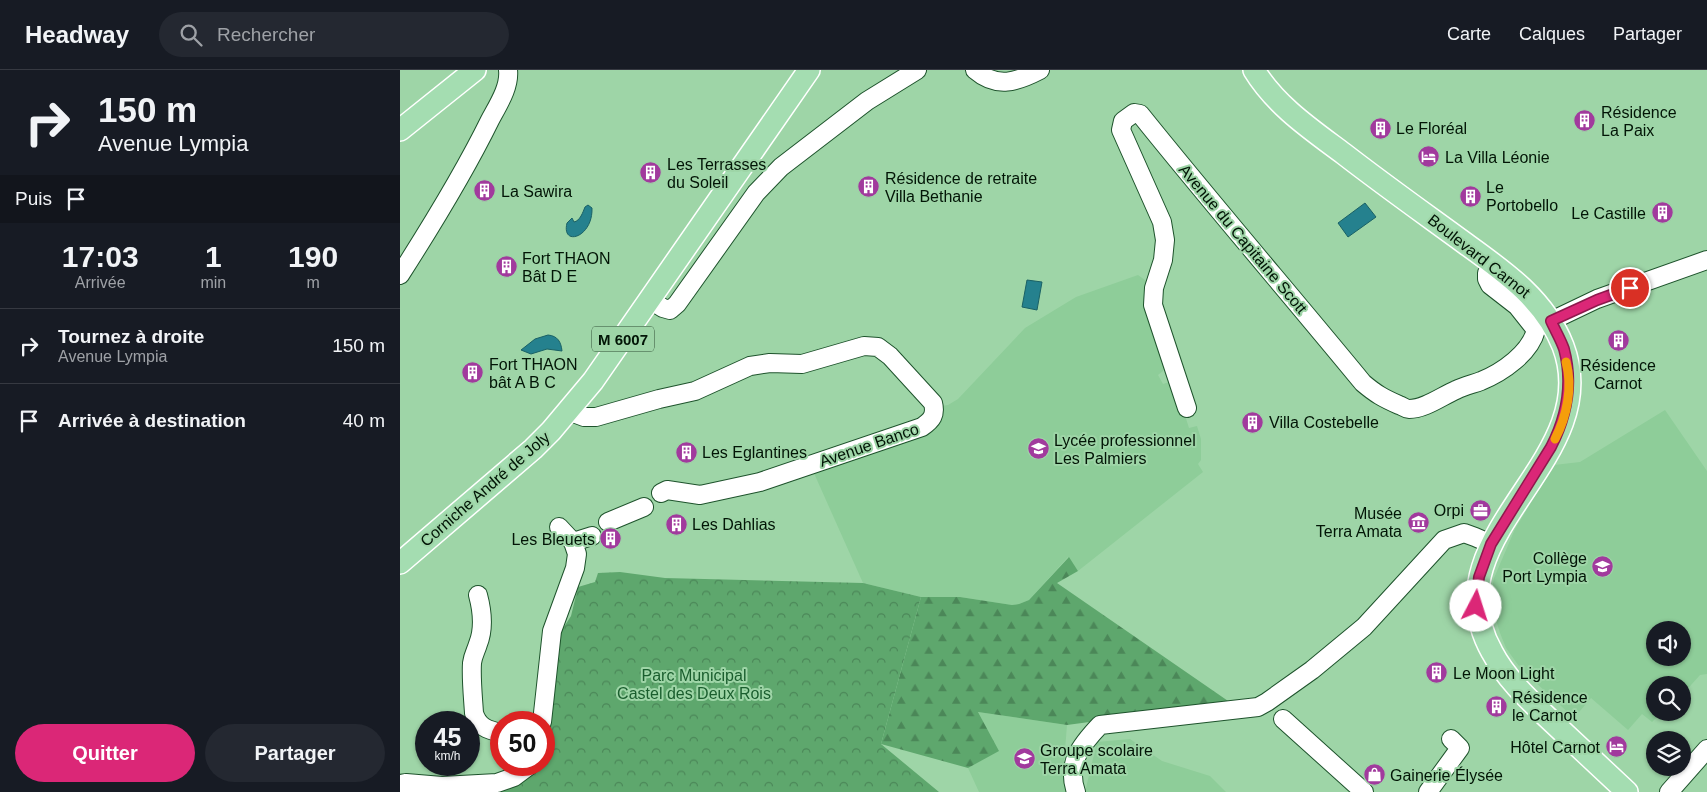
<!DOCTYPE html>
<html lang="fr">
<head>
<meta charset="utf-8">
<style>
	body { margin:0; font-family:Arial,sans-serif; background:#242831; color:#f1f3f6; height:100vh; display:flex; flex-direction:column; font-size:19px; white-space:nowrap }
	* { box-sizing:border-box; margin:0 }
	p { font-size:16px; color:#9ea1a6 }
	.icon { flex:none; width:28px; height:28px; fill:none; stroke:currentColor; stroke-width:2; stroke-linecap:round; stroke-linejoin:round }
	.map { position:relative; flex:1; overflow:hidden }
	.panel { display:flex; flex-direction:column; background:#171b24; width:400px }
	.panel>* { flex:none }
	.top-card { background:#171b24; color:#f1f3f6; overflow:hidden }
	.fabs { position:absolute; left:1246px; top:551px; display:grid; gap:10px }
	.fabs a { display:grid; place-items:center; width:45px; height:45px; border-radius:50%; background:#171b24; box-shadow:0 1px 4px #0004; font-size:25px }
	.speed { position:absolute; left:15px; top:641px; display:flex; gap:10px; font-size:25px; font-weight:700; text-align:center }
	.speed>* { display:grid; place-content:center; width:65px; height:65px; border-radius:50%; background:#171b24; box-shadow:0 1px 4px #0004; line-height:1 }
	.speed small { font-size:12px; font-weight:400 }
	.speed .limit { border:8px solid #d22; background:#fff; color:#111 }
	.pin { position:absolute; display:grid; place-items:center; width:42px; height:42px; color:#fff; margin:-21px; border:2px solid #fff; border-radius:50%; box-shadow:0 1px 5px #0007 }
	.me { position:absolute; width:55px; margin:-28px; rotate:5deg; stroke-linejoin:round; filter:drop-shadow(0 0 4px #0008) }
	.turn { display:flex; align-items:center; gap:18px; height:105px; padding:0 15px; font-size:22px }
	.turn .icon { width:65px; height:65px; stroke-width:2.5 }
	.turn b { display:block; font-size:35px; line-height:42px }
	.then { display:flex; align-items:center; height:48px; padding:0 15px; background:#0003; gap:10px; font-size:19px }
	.eta { display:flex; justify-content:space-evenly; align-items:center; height:85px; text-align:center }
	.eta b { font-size:30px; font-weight:700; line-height:35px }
	.action { display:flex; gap:10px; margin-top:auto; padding:10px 15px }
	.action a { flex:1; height:58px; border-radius:30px; background:#db2777; color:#fff; font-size:20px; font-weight:700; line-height:58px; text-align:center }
	.action a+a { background:#242831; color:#f1f3f6 }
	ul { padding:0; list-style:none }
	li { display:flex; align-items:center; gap:15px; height:75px; padding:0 15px; border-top:1px solid #363941 }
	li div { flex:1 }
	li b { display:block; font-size:19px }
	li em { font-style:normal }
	header { display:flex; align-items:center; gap:30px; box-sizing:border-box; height:70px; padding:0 25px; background:#171b24; border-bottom:1px solid #363941 }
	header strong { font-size:24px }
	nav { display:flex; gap:28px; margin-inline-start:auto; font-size:18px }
	.search { width:350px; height:45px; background:#242831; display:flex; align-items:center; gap:12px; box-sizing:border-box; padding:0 18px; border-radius:28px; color:#9ea1a6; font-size:19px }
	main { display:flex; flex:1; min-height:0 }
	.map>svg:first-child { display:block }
	.built { fill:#8ecd99; fill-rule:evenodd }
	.forest { fill:url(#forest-firs) }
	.park { fill:url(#park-crowns) }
	.water { fill:#25818e; stroke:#1a6165 }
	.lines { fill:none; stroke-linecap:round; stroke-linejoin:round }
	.minor-casing { stroke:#1e532c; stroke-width:20 }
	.major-casing { stroke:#fff; stroke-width:24 }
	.minor { stroke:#fff; stroke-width:18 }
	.major { stroke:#a4ddb1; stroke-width:21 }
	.route-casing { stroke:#8e194d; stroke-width:12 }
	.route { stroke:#db2777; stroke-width:9 }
	.slow { stroke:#f59e0b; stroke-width:9 }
	.labels { text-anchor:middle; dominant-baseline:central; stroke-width:4; stroke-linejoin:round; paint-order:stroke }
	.shield { fill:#9ed5a7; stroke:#314f36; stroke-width:1 }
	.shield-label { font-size:15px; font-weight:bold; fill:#021506 }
	.poi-label { font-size:16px; fill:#021506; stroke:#9ed5a7; text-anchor:start }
	.street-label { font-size:16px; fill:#021506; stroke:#9ed5a7 }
	.park-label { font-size:16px; fill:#1a5e2e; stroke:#9ed5a7 }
</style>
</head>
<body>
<header>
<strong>Headway</strong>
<div class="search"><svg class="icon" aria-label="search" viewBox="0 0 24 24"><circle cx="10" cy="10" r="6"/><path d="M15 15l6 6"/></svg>Rechercher</div>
<nav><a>Carte</a><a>Calques</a><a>Partager</a></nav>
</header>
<main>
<section class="panel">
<div class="top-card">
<div class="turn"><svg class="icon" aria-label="right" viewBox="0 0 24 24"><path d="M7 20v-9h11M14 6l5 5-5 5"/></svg><div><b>150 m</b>Avenue Lympia</div></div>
<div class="then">Puis<svg class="icon" aria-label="arrive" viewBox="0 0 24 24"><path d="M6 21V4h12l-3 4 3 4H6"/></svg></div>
</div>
<div class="eta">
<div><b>17:03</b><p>Arrivée</p></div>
<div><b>1</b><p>min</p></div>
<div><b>190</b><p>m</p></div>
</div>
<ul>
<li><svg class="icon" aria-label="right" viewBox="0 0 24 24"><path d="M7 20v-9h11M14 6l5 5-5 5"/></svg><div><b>Tournez à droite</b><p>Avenue Lympia</p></div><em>150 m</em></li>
<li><svg class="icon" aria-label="arrive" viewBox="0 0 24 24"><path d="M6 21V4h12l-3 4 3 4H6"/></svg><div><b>Arrivée à destination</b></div><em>40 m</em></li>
</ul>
<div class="action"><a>Quitter</a><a>Partager</a></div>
</section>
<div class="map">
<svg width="1307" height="722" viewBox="0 0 1307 722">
	<defs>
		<pattern id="forest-firs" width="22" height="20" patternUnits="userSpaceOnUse" patternTransform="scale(1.25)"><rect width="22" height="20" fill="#5ea76d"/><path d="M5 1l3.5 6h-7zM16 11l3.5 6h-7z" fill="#4b8758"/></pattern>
		<pattern id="park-crowns" width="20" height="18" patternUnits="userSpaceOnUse" patternTransform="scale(1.25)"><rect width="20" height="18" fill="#5ea76d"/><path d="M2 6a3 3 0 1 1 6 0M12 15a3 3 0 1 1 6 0" fill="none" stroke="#4b8758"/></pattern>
	</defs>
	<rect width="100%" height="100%" fill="#9ed5a7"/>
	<g class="built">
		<polygon points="738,205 749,213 767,292 763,301 758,305 763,314 769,312 775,314 789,358 797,356 801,369 801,390 798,394 803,402 678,501 668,487 629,530 619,534 612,535 560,527 521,527 463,513 413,401 536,358 542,345 541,336 548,335 558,329 625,258 676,227"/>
		<path d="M1265,340l42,61v203l-7,1 -17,19 -1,-9h-27v27l6,1 -9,9 -10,-8 -14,16 -37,-32 -17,20 -53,-49 -15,-21 -6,-15 -9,-29 1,-15 2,-11 21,-49 39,-64 26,-3zM1255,560h27v28h-27z"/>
		<polygon points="578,642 667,655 663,705 669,722 579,722 568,698 598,681"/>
		<polygon points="730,669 762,691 810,706 826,722 685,722 697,672"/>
	</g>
	<polygon class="forest" points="669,487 678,501 657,513 831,633 667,655 578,642 599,681 568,698 481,674 521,527 560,527 612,535 619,534 629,530"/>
	<polygon class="park" points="220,502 265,508 463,513 521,527 481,674 539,722 75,722 137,695 144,695 156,569 171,546 178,517 195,512 198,503"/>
	<g class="water">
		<polygon points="965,133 976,147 948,167 938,153"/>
		<path d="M188,135l4,3c1,30 -31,39 -25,15l5,-5 2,4c6,-1 9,-10 11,-15z"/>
		<polygon points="627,210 642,212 637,240 622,237"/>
		<path d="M148,265c10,1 13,7 14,16l-15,-2 -16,5 -10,-4 14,-11z"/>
	</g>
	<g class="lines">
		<defs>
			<g id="minor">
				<path d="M575,0c22,19 42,12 65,0"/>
				<path d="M0,205c32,-50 64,-102 90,-155 8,-15 20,-33 18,-50"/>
				<polyline points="250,230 263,238 270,240 277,234 356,123 381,97 467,31 517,0"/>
				<polyline points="1151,251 1197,229 1307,190"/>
				<path d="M787,338l-34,-103 1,-17 9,-28 2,-20 -3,-18 -41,-92 2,-9 11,-8 6,1c73,91 149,179 223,269 13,11 20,15 36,22 4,1 6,4 10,4 16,0 33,-13 47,-19 8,-4 17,-6 25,-9 22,-9 49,-28 55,-51l-19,-24 -27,-21 -3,-6v-6l6,-9"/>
				<path d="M168,341l16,6h12l63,-18 36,-8 55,-25 20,-3 32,1 62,-18 14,1 12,9 43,47c3,12 -1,17 -11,24l-162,55 -60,13 -33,-5 -6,3"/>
				<polyline points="208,452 244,437"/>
				<polyline points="173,472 192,466"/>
				<path d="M78,525c4,15 6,34 0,49 -2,7 -5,11 -6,19 -1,16 1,34 2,50 4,14 14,17 27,20"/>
				<polyline points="883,649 964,722"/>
				<polyline points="142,652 152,561 175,498 177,484 173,472 159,457"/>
				<polyline points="0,714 6,713 42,716 97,713 114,707 130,695"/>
				<path d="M676,722c-10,-29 5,-47 24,-67l158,-18 9,-5 45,-32 52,-43 80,-87 20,-7 11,4 16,7"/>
				<polyline points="1028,722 1060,678 1051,669"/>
				<polyline points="1269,722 1307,679"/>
			</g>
			<g id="major">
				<path d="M854,0c22,36 58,60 90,84 40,31 81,60 122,90 39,28 79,56 97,102 44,115 -137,189 -71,306 13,25 35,46 55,65 27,25 53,50 80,75"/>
				<polyline points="0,60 75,0"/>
				<polyline points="0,493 133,379 151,361 193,311 409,0"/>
			</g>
		</defs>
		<use href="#minor" class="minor-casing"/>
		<use href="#major" class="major-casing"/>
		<use href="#minor" class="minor"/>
		<use href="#major" class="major"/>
	</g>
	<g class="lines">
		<defs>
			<path id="route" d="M1076,536l3,-29 12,-33 60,-97c16,-31 22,-64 13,-98 -3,-9 -9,-19 -13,-28l46,-21 33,-12"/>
		</defs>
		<use href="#route" class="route-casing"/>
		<use href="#route" class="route"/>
		<path class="slow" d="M1155,369c12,-23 18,-52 11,-77"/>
	</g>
	<defs>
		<symbol id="building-disc" viewBox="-11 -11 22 22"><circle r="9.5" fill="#a13a9d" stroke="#9ed5a7"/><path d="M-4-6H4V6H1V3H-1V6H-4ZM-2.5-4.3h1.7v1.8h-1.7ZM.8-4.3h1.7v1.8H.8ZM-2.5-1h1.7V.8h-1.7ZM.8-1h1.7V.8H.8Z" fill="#fff"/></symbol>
		<symbol id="hotel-disc" viewBox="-11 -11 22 22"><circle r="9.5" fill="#a13a9d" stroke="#9ed5a7"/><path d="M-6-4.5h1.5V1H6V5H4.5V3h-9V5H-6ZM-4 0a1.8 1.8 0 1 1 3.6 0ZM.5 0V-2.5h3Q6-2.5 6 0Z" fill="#fff"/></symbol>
		<symbol id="school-disc" viewBox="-11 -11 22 22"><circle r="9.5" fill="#a13a9d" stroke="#9ed5a7"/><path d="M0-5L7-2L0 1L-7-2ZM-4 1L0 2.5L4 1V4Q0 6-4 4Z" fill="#fff"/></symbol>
		<symbol id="office-disc" viewBox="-11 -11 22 22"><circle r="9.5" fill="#a13a9d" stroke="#9ed5a7"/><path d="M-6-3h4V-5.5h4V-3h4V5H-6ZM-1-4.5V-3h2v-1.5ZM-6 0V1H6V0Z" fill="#fff"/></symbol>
		<symbol id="museum-disc" viewBox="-11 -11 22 22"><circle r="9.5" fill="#a13a9d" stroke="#9ed5a7"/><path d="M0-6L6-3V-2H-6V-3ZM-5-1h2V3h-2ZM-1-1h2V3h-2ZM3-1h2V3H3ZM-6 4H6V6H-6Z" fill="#fff"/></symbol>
		<symbol id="shop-disc" viewBox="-11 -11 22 22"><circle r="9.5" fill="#a13a9d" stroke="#9ed5a7"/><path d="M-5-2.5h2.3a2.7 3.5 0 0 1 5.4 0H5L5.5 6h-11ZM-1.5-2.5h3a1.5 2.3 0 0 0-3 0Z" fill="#fff"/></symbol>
	</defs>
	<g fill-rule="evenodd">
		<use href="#building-disc" x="1172" y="38" width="25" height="25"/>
		<use href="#building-disc" x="968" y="46" width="25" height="25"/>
		<use href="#hotel-disc" x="1016" y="74" width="25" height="25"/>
		<use href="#building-disc" x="238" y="90" width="25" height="25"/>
		<use href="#building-disc" x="456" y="104" width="25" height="25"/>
		<use href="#building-disc" x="72" y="108" width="25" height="25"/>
		<use href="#building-disc" x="1058" y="114" width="25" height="25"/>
		<use href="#building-disc" x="1250" y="130" width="25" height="25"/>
		<use href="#building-disc" x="94" y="184" width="25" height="25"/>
		<use href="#building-disc" x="1206" y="258" width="25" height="25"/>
		<use href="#building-disc" x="60" y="290" width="25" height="25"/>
		<use href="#building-disc" x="840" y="340" width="25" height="25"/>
		<use href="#school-disc" x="626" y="366" width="25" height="25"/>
		<use href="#building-disc" x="274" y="370" width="25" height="25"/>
		<use href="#office-disc" x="1068" y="428" width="25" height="25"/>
		<use href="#museum-disc" x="1006" y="440" width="25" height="25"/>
		<use href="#building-disc" x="264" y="442" width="25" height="25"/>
		<use href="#building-disc" x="198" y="456" width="25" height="25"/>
		<use href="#school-disc" x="1190" y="484" width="25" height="25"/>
		<use href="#building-disc" x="1024" y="590" width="25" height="25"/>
		<use href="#building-disc" x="1084" y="624" width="25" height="25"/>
		<use href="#hotel-disc" x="1204" y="664" width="25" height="25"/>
		<use href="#school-disc" x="612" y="676" width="25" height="25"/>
		<use href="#shop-disc" x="962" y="692" width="25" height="25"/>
	</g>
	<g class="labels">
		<rect class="shield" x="192" y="256.5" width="62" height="25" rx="4"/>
		<g class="shield-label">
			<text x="223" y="269">M 6007</text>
		</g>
		<g class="poi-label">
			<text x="1201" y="42">Résidence<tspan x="1201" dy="18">La Paix</tspan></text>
			<text x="996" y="58">Le Floréal</text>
			<text x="1045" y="87">La Villa Léonie</text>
			<text x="267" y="94">Les Terrasses<tspan x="267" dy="18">du Soleil</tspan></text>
			<text x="485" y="108">Résidence de retraite<tspan x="485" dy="18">Villa Bethanie</tspan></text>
			<text x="1086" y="117">Le<tspan x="1086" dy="18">Portobello</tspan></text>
			<text x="101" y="121">La Sawira</text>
			<text x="1246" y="143" text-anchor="end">Le Castille</text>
			<text x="122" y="188">Fort THAON<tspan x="122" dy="18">Bât D E</tspan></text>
			<text x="89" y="294">Fort THAON<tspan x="89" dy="18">bât A B C</tspan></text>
			<text x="1218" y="295" text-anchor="middle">Résidence<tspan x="1218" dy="18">Carnot</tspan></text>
			<text x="869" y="352">Villa Costebelle</text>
			<text x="654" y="370">Lycée professionnel<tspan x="654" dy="18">Les Palmiers</tspan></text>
			<text x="302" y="382">Les Eglantines</text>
			<text x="1064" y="440" text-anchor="end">Orpi</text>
			<text x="1002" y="443" text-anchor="end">Musée<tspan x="1002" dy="18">Terra Amata</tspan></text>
			<text x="292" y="454">Les Dahlias</text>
			<text x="195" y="469" text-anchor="end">Les Bleuets</text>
			<text x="1187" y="488" text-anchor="end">Collège<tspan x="1187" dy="18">Port Lympia</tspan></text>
			<text x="1053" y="603">Le Moon Light</text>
			<text x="1112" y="627">Résidence<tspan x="1112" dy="18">le Carnot</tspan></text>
			<text x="1200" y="677" text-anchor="end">Hôtel Carnot</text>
			<text x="640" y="680">Groupe scolaire<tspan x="640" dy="18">Terra Amata</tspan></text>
			<text x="990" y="705">Gainerie Élysée</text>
		</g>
		<g class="street-label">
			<text transform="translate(843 169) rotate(50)">Avenue du Capitaine Scott</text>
			<text transform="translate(1079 186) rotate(38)">Boulevard Carnot</text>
			<text transform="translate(469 375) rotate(-19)">Avenue Banco</text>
			<text transform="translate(85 419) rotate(-41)">Corniche André de Joly</text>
		</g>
		<g class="park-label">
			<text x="294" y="605">Parc Municipal<tspan x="294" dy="18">Castel des Deux Rois</tspan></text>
		</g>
	</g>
</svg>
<div class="fabs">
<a><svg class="icon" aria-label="sound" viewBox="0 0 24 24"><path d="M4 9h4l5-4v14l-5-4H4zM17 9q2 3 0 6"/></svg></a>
<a><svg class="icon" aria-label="search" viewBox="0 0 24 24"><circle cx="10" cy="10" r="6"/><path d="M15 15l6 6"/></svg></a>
<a><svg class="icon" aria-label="layers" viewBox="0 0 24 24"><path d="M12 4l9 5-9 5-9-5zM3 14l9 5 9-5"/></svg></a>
</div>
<div class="speed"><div>45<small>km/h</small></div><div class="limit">50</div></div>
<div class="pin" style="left:1230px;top:218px;background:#d93025"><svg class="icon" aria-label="arrive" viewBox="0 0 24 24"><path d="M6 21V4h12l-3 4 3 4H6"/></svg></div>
<svg class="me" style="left:1076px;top:536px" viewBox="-20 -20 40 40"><circle r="19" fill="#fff"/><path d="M0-13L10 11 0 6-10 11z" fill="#db2777"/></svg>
</div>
</main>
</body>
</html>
